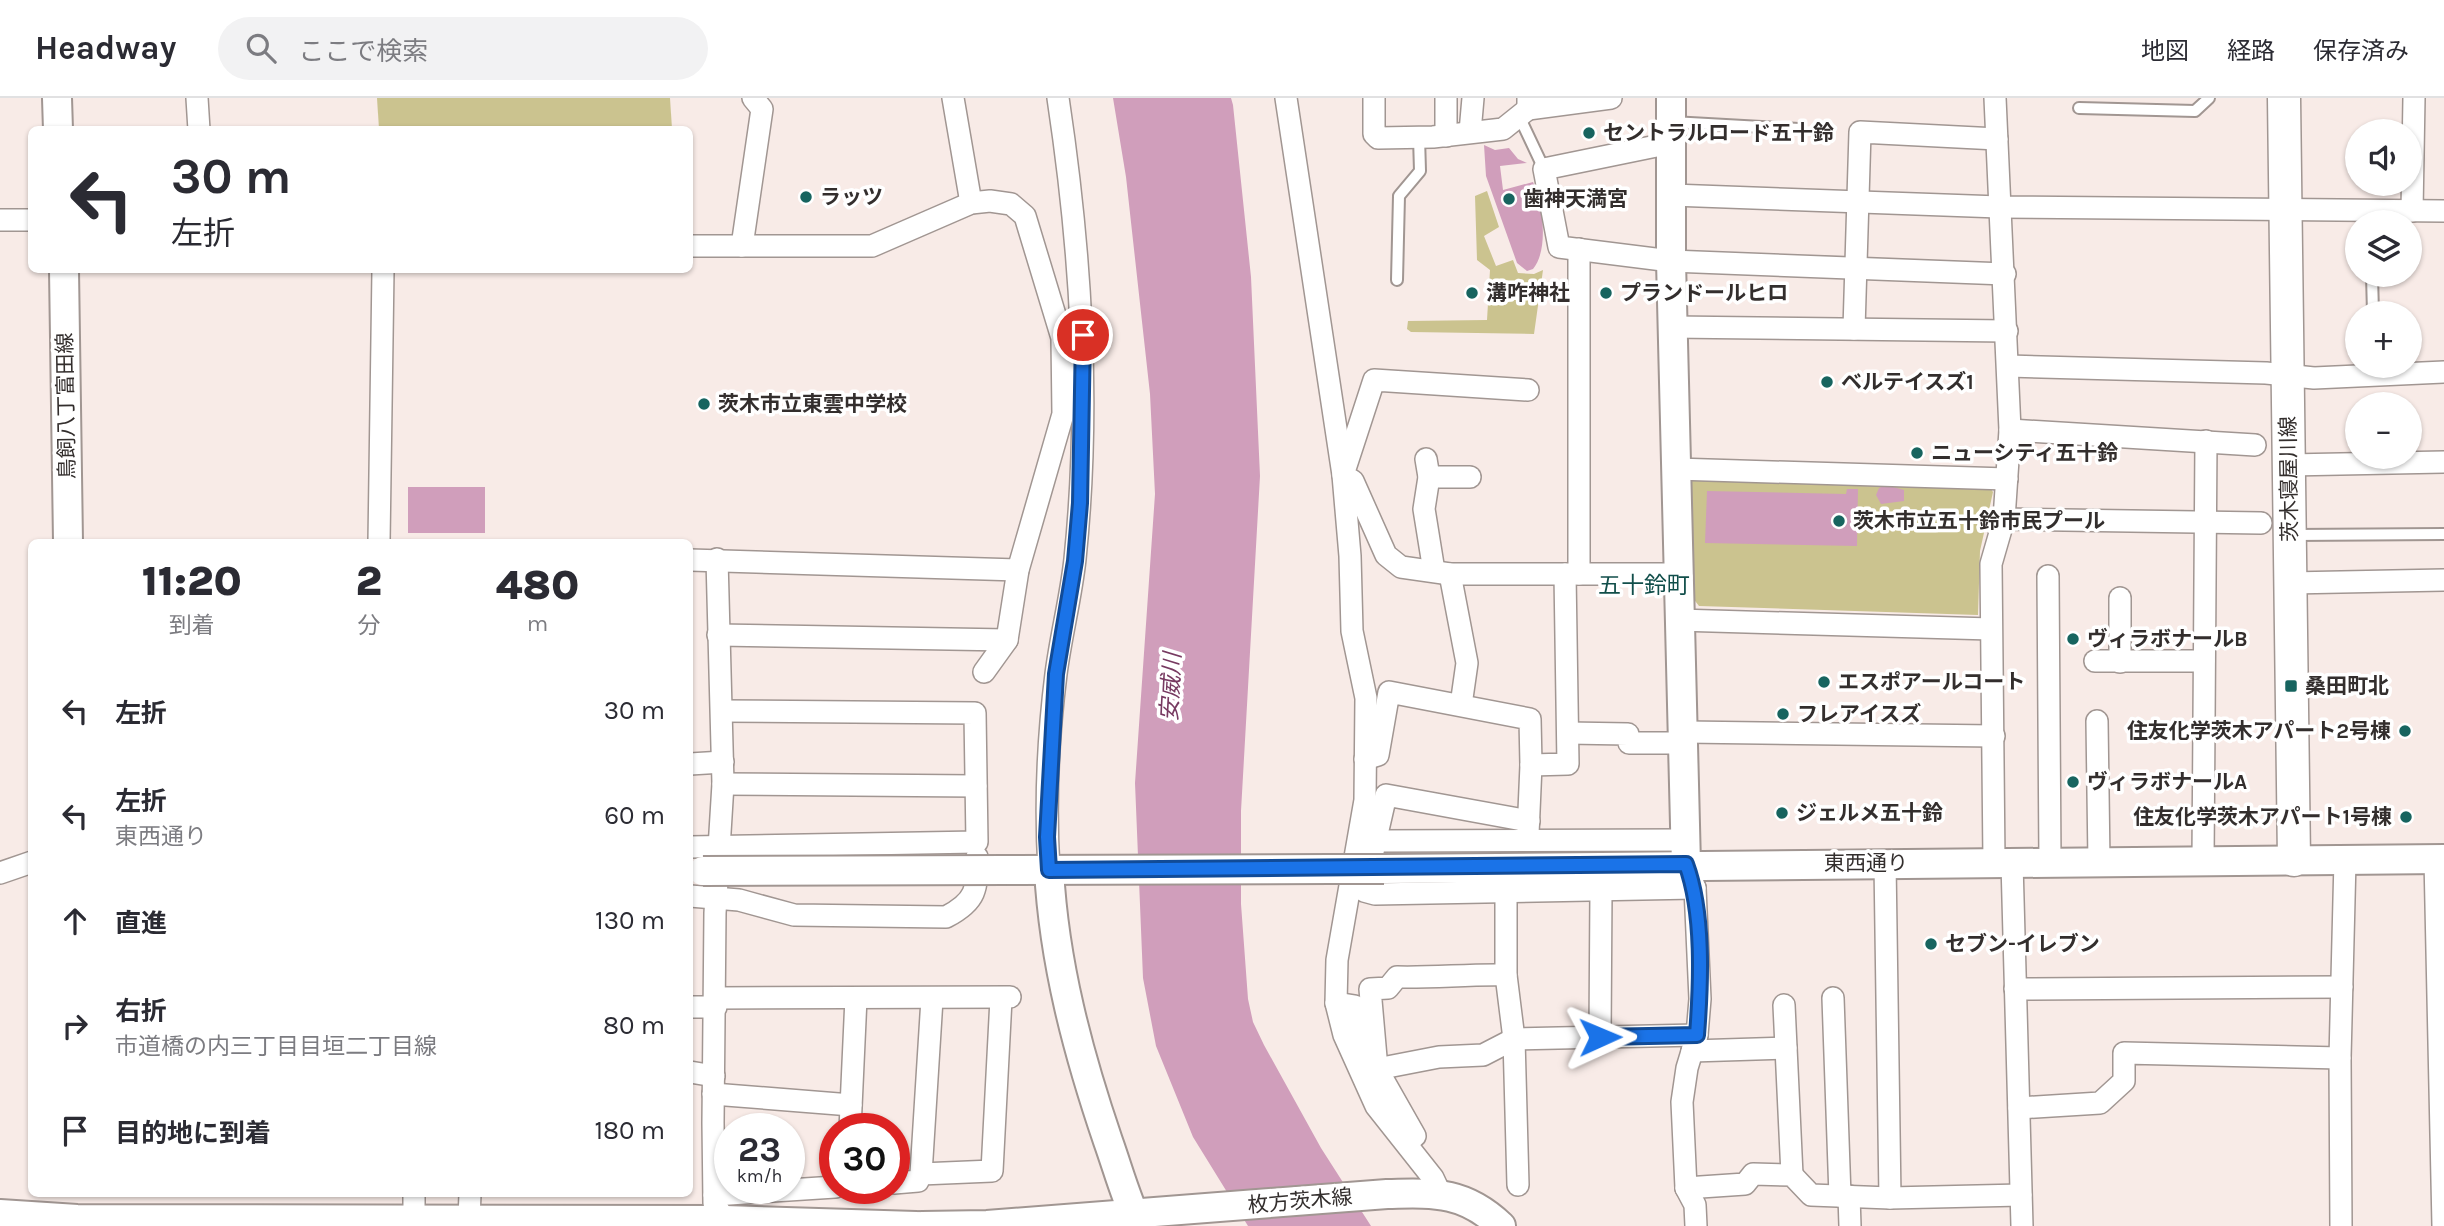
<!DOCTYPE html>
<html lang="ja">
<head>
<meta charset="utf-8">
<style>
	body { margin:0; font-family:Karla,"Noto Sans JP",sans-serif; background:#f2f2f3; color:#2b2b33; height:100vh; display:flex; flex-direction:column; font-size:26px; white-space:nowrap }
	* { box-sizing:border-box; margin:0 }
	p { font-size:23px; color:#7c7c81 }
	.icon { flex:none; width:38px; height:38px; fill:none; stroke:currentColor; stroke-width:2; stroke-linecap:round; stroke-linejoin:round }
	.map { position:relative; flex:1; overflow:hidden }
	.sheet { position:absolute; left:28px; top:441px; width:665px; height:658px; display:flex; flex-direction:column; background:#fff; border-radius:10px; box-shadow:0 2px 5px #0004 }
	.sheet>* { flex:none }
	.guide { position:absolute; left:28px; top:28px; width:665px; height:147px; border-radius:10px; box-shadow:0 2px 5px #0004; background:#fff; color:#2b2b33; overflow:hidden }
	.buttons { position:absolute; left:2345px; top:21px; display:grid; gap:14px }
	.buttons a { display:grid; place-items:center; width:77px; height:77px; border-radius:50%; background:#fff; box-shadow:0 2px 5px #0004; font-size:35px }
	.speed { position:absolute; left:714px; top:1015px; display:flex; gap:14px; font-size:35px; font-weight:700; text-align:center }
	.speed>* { display:grid; place-content:center; width:91px; height:91px; border-radius:50%; background:#fff; box-shadow:0 2px 5px #0004; line-height:1 }
	.speed small { font-size:18px; font-weight:400 }
	.speed .limit { border:10px solid #d22; background:#fff; color:#111 }
	.pin { position:absolute; display:grid; place-items:center; width:60px; height:60px; color:#fff; margin:-30px; border:4px solid #fff; border-radius:50%; box-shadow:0 2px 7px #0007 }
	.me { position:absolute; width:77px; margin:-38px; rotate:89deg; stroke-linejoin:round; filter:drop-shadow(0 0 5px #0008) }
	.turn { display:flex; align-items:center; gap:24px; height:147px; padding:0 28px; font-size:32px }
	.turn .icon { width:91px; height:91px; stroke-width:2.5 }
	.turn b { display:block; font-size:49px; line-height:60px }
	.eta { display:flex; justify-content:space-evenly; align-items:center; height:119px; text-align:center }
	.eta b { font-size:42px; font-weight:800; line-height:49px }
	ul { padding:0; list-style:none }
	li { display:flex; align-items:center; gap:21px; height:105px; padding:0 28px }
	li div { flex:1 }
	li b { display:block; font-size:26px }
	li em { font-style:normal }
	header { display:flex; align-items:center; gap:42px; box-sizing:border-box; height:98px; padding:0 35px; background:#fff; border-bottom:2px solid #e1e1e2 }
	header strong { font-size:33px }
	nav { display:flex; gap:38px; margin-inline-start:auto; font-size:24px }
	.search { width:490px; height:63px; background:#f2f2f3; display:flex; align-items:center; gap:18px; box-sizing:border-box; padding:0 24px; border-radius:38px; color:#7c7c81; font-size:26px }
	.map>svg:first-child { display:block }
	.green { fill:#cbc38f }
	.water { fill:#d09ebb }
	.lines { fill:none; stroke-linecap:round; stroke-linejoin:round }
	.lane-casing { stroke:#a19692; stroke-width:14 }
	.street-casing { stroke:#a19692; stroke-width:24 }
	.secondary-casing { stroke:#a19692; stroke-width:32 }
	.primary-casing { stroke:#a19692; stroke-width:35 }
	.lane { stroke:#fff; stroke-width:10 }
	.street { stroke:#fff; stroke-width:21 }
	.secondary { stroke:#fff; stroke-width:28 }
	.primary { stroke:#fff; stroke-width:32 }
	.secondary-bridge-casing { stroke:#a19692; stroke-width:32; stroke-linecap:butt }
	.secondary-bridge { stroke:#fff; stroke-width:28 }
	.route-casing { stroke:#114b97; stroke-width:18 }
	.route { stroke:#1a73e8; stroke-width:12 }
	.poi-dot { fill:#17645f; stroke:#fff; stroke-width:2.5 }
	.labels { text-anchor:middle; dominant-baseline:central; stroke-width:7; stroke-linejoin:round; paint-order:stroke }
	.poi-label { font-size:21px; font-weight:bold; fill:#332e2d; stroke:#fff; text-anchor:start }
	.street-label { font-size:21px; fill:#332e2d; stroke:#fff }
	.neighbourhood-label { font-size:23px; fill:#114e4a; stroke:#fff }
	.water-label { font-size:23px; font-style:italic; fill:#773a61; stroke:#fff }
</style>
</head>
<body>
<header>
<strong>Headway</strong>
<div class="search"><svg class="icon" aria-label="search" viewBox="0 0 24 24"><circle cx="10" cy="10" r="6"/><path d="M15 15l6 6"/></svg>ここで検索</div>
<nav><a>地図</a><a>経路</a><a>保存済み</a></nav>
</header>
<div class="map">
<svg width="2444" height="1128" viewBox="0 0 2444 1128">
	<rect width="100%" height="100%" fill="#f8ebe7"/>
	<g class="green">
		<polygon points="377,0 670,0 672,31 379,31"/>
		<polygon points="1487,93 1499,129 1484,138 1496,168 1513,162 1518,175 1534,176 1543,172 1534,236 1411,234 1407,231 1408,223 1487,222 1490,172 1477,162 1475,98"/>
		<polygon points="1698,376 1986,384 1993,394 1980,453 1978,517 1699,508 1692,499 1692,382"/>
	</g>
	<g class="water">
		<polygon points="1113,0 1231,0 1233,7 1251,179 1260,378 1241,713 1241,806 1248,901 1253,924 1264,947 1321,1050 1371,1128 1248,1128 1193,1039 1156,948 1143,880 1135,685 1155,396 1150,296 1126,79"/>
		<path d="M1484,47l11,5 14,-2 9,11 9,4 -27,3 3,24 30,-8c10,22 16,68 0,87l-6,2 -10,-8 -31,-87z"/>
		<polygon points="1886,387 1904,392 1904,403 1881,406 1876,397 1879,390"/>
		<rect x="408" y="389" width="77" height="46"/>
		<polygon points="1847,391 1858,391 1857,448 1705,445 1707,393 1846,396"/>
	</g>
	<g class="lines">
		<defs>
			<g id="lane">
				<polyline points="2079,10 2195,13 2209,0"/>
				<polyline points="1519,18 1544,71"/>
				<polyline points="1672,24 1799,31"/>
				<polyline points="2372,177 2373,215"/>
				<polyline points="1397,182 1399,98 1420,73 1419,39"/>
				<polyline points="2293,437 2444,436"/>
			</g>
			<g id="street">
				<polyline points="197,0 199,32"/>
				<polyline points="953,0 971,105"/>
				<polyline points="1286,0 1343,377 1350,458 1352,533 1366,600 1365,702 1337,862 1336,905 1344,937 1376,1008 1433,1080 1440,1095"/>
				<polyline points="1374,0 1374,36 1378,40 1433,39 1503,31 1528,11"/>
				<polyline points="1446,0 1446,38"/>
				<polyline points="1528,0 1528,11 1611,0"/>
				<polyline points="1470,34 1473,0"/>
				<polyline points="1671,45 1544,71 1559,149 1671,163 2005,176"/>
				<polyline points="1672,97 1999,109 2444,113"/>
				<polyline points="2412,113 2414,0"/>
				<polyline points="0,122 32,122"/>
				<polyline points="690,148 872,148 971,105 990,103 1011,106 1025,118 1062,240 1063,316 1018,472 1007,542 718,537"/>
				<polyline points="742,148 762,11 753,0"/>
				<polyline points="1672,229 2007,233"/>
				<polyline points="1854,231 1860,34 1997,41"/>
				<polyline points="2008,268 2266,275 2314,280 2444,274"/>
				<polyline points="1528,292 1374,282 1343,377 1353,383 1386,457 1401,469 1450,476 1677,476"/>
				<polyline points="2010,332 2255,347"/>
				<polyline points="1426,361 1429,379 1424,411 1434,473"/>
				<polyline points="2289,367 2444,364"/>
				<polyline points="1676,371 2007,381"/>
				<polyline points="1429,379 1470,379"/>
				<polyline points="2004,421 2261,425"/>
				<polyline points="379,444 383,172"/>
				<polyline points="717,461 723,686 715,815 713,1025 714,1105 725,1122 725,1128"/>
				<polyline points="690,462 1018,472"/>
				<polyline points="1450,476 1467,565 1461,607"/>
				<polyline points="1579,476 1579,151"/>
				<polyline points="2048,478 2050,764"/>
				<polyline points="2290,485 2444,482"/>
				<polyline points="2120,500 2120,564"/>
				<polyline points="1678,522 1991,531"/>
				<polyline points="2095,563 2204,563"/>
				<polyline points="984,574 1007,542"/>
				<polyline points="2097,623 2099,764"/>
				<polyline points="1685,634 1994,638"/>
				<polyline points="1568,635 1628,636 1629,645 1685,645"/>
				<polyline points="1365,661 1378,657 1389,594 1530,621 1531,667"/>
				<polyline points="690,666 723,664"/>
				<polyline points="723,686 976,688"/>
				<polyline points="1529,723 1386,697 1364,793 1375,796 1695,790"/>
				<polyline points="1528,736 1531,667 1568,666 1565,476"/>
				<polyline points="1366,740 1378,743 1686,742"/>
				<polyline points="690,749 977,744 975,615 723,613"/>
				<polyline points="2435,761 2443,1128"/>
				<polyline points="2203,763 2206,343"/>
				<polyline points="1994,764 1991,466 2004,421 2010,332 1995,0"/>
				<polyline points="1885,765 1890,1100"/>
				<polyline points="2012,765 2022,1128"/>
				<path d="M1049,772c-4,-64 -1,-132 7,-196 5,-39 15,-77 19,-115 16,-155 6,-308 -17,-461"/>
				<polyline points="0,775 32,764"/>
				<polyline points="1690,778 1695,790 1700,901 1697,937 1687,970 1682,1004 1686,1090 1695,1107 1696,1128"/>
				<polyline points="1506,795 1506,877 1514,941 1518,1087"/>
				<path d="M690,798l49,4 55,15 152,2c31,-16 31,-28 31,-60"/>
				<polyline points="2015,891 2342,889"/>
				<polyline points="716,900 1010,899"/>
				<polyline points="1833,900 1840,1098"/>
				<polyline points="1336,905 1355,908 1363,940 1377,971 1439,959 1483,957 1514,941 1697,937"/>
				<polyline points="1784,907 1792,1077"/>
				<polyline points="690,909 716,909"/>
				<polyline points="1600,939 1601,792"/>
				<polyline points="1692,953 1786,950"/>
				<polyline points="690,974 714,978"/>
				<polyline points="713,996 851,1007"/>
				<polyline points="2019,1010 2100,1005 2124,983 2124,955 2340,960"/>
				<polyline points="850,1031 856,900"/>
				<path d="M1415,1038l-38,-67 -7,-80 18,-1 9,-11c37,1 72,-3 109,-2"/>
				<polyline points="921,1076 932,901"/>
				<polyline points="894,1085 918,1083 921,1076 992,1073 1001,901"/>
				<polyline points="1686,1090 1745,1086 1753,1076 1792,1077 1811,1097 1890,1100 2021,1097"/>
				<polyline points="414,1096 414,1128"/>
				<polyline points="714,1097 835,1089"/>
				<polyline points="1849,1098 1850,1128"/>
				<polyline points="469,1121 470,1096"/>
				<polyline points="2341,1128 2340,960 2345,762"/>
			</g>
			<g id="secondary">
				<polyline points="57,0 58,32"/>
				<polyline points="1671,0 1671,163 1686,767"/>
				<polyline points="64,172 68,444"/>
				<polyline points="1384,771 2444,761"/>
				<polyline points="1006,772 1330,771"/>
				<path d="M1049,772c5,93 29,183 59,271 10,28 18,58 31,85"/>
				<polyline points="0,1116 77,1121 725,1122 916,1128"/>
				<path d="M922,1128l65,-1 400,-31c47,-1 77,-3 114,32"/>
			</g>
			<polyline id="primary" points="2284,0 2294,762"/>
		</defs>
		<use href="#lane" class="lane-casing"/>
		<use href="#street" class="street-casing"/>
		<use href="#secondary" class="secondary-casing"/>
		<use href="#primary" class="primary-casing"/>
		<use href="#lane" class="lane"/>
		<use href="#street" class="street"/>
		<use href="#secondary" class="secondary"/>
		<use href="#primary" class="primary"/>
		<defs>
			<g id="secondary-bridge">
				<polyline points="1330,771 1384,771"/>
				<polyline points="703,773 1006,772"/>
			</g>
		</defs>
		<use href="#secondary-bridge" class="secondary-bridge-casing"/>
		<use href="#secondary-bridge" class="secondary-bridge"/>
	</g>
	<g class="lines">
		<defs>
			<path id="route" d="M1083,237l-3,168 -5,58 -19,113 -9,163 2,33 637,-6c18,49 15,119 11,171l-97,2"/>
		</defs>
		<use href="#route" class="route-casing"/>
		<use href="#route" class="route"/>
	</g>
	<g class="poi-dot">
		<circle cx="1589" cy="35" r="7"/>
		<circle cx="806" cy="99" r="7"/>
		<circle cx="1509" cy="101" r="7"/>
		<circle cx="1472" cy="195" r="7"/>
		<circle cx="1606" cy="195" r="7"/>
		<circle cx="1827" cy="284" r="7"/>
		<circle cx="704" cy="306" r="7"/>
		<circle cx="1917" cy="355" r="7"/>
		<circle cx="1839" cy="423" r="7"/>
		<circle cx="2073" cy="541" r="7"/>
		<circle cx="1824" cy="584" r="7"/>
		<rect x="2284" y="581" width="14" height="14" rx="3.5"/>
		<circle cx="1783" cy="616" r="7"/>
		<circle cx="2405" cy="633" r="7"/>
		<circle cx="2073" cy="684" r="7"/>
		<circle cx="1782" cy="715" r="7"/>
		<circle cx="2406" cy="719" r="7"/>
		<circle cx="1931" cy="846" r="7"/>
	</g>
	<g class="labels">
		<g class="poi-label">
			<text x="1603" y="35">セントラルロード五十鈴</text>
			<text x="820" y="99">ラッツ</text>
			<text x="1523" y="101">歯神天満宮</text>
			<text x="1486" y="195">溝咋神社</text>
			<text x="1620" y="195">プランドールヒロ</text>
			<text x="1841" y="284">ベルテイスズ1</text>
			<text x="718" y="306">茨木市立東雲中学校</text>
			<text x="1931" y="355">ニューシティ五十鈴</text>
			<text x="1853" y="423">茨木市立五十鈴市民プール</text>
			<text x="2087" y="541">ヴィラボナールB</text>
			<text x="1838" y="584">エスポアールコート</text>
			<text x="2305" y="588">桑田町北</text>
			<text x="1797" y="616">フレアイスズ</text>
			<text x="2391" y="633" text-anchor="end">住友化学茨木アパート2号棟</text>
			<text x="2087" y="684">ヴィラボナールA</text>
			<text x="1796" y="715">ジェルメ五十鈴</text>
			<text x="2392" y="719" text-anchor="end">住友化学茨木アパート1号棟</text>
			<text x="1945" y="846">セブン-イレブン</text>
		</g>
		<g class="street-label">
			<text transform="translate(66 308) rotate(-91)">鳥飼八丁富田線</text>
			<text transform="translate(2289 381) rotate(-91)">茨木寝屋川線</text>
			<text x="1866" y="765">東西通り</text>
			<text transform="translate(1300 1103) rotate(-5)">枚方茨木線</text>
		</g>
		<g class="neighbourhood-label">
			<text x="1644" y="487">五十鈴町</text>
		</g>
		<g class="water-label">
			<text transform="translate(1171 589) rotate(-87)">安威川</text>
		</g>
	</g>
</svg>
<div class="buttons">
<a><svg class="icon" aria-label="sound" viewBox="0 0 24 24"><path d="M4 9h4l5-4v14l-5-4H4zM17 9q2 3 0 6"/></svg></a>
<a><svg class="icon" aria-label="layers" viewBox="0 0 24 24"><path d="M12 4l9 5-9 5-9-5zM3 14l9 5 9-5"/></svg></a>
<a>+</a>
<a>−</a>
</div>
<div class="speed"><div>23<small>km/h</small></div><div class="limit">30</div></div>
<div class="pin" style="left:1083px;top:237px;background:#d93025"><svg class="icon" aria-label="arrive" viewBox="0 0 24 24"><path d="M6 21V4h12l-3 4 3 4H6"/></svg></div>
<svg class="me" style="left:1600px;top:939px" viewBox="-20 -20 40 40"><path d="M0-17L14 15 0 8-14 15z" fill="#1a73e8" stroke="#fff" stroke-width="4"/></svg>
<div class="guide">
<div class="turn"><svg class="icon" aria-label="left" viewBox="0 0 24 24"><path d="M17 20v-9H6M10 6l-5 5 5 5"/></svg><div><b>30 m</b>左折</div></div>
</div>
<section class="sheet">
<div class="eta">
<div><b>11:20</b><p>到着</p></div>
<div><b>2</b><p>分</p></div>
<div><b>480</b><p>m</p></div>
</div>
<ul>
<li><svg class="icon" aria-label="left" viewBox="0 0 24 24"><path d="M17 20v-9H6M10 6l-5 5 5 5"/></svg><div><b>左折</b></div><em>30 m</em></li>
<li><svg class="icon" aria-label="left" viewBox="0 0 24 24"><path d="M17 20v-9H6M10 6l-5 5 5 5"/></svg><div><b>左折</b><p>東西通り</p></div><em>60 m</em></li>
<li><svg class="icon" aria-label="ahead" viewBox="0 0 24 24"><path d="M12 20V5M6 11l6-6 6 6"/></svg><div><b>直進</b></div><em>130 m</em></li>
<li><svg class="icon" aria-label="right" viewBox="0 0 24 24"><path d="M7 20v-9h11M14 6l5 5-5 5"/></svg><div><b>右折</b><p>市道橋の内三丁目目垣二丁目線</p></div><em>80 m</em></li>
<li><svg class="icon" aria-label="arrive" viewBox="0 0 24 24"><path d="M6 21V4h12l-3 4 3 4H6"/></svg><div><b>目的地に到着</b></div><em>180 m</em></li>
</ul>
</section>
</div>
</body>
</html>
